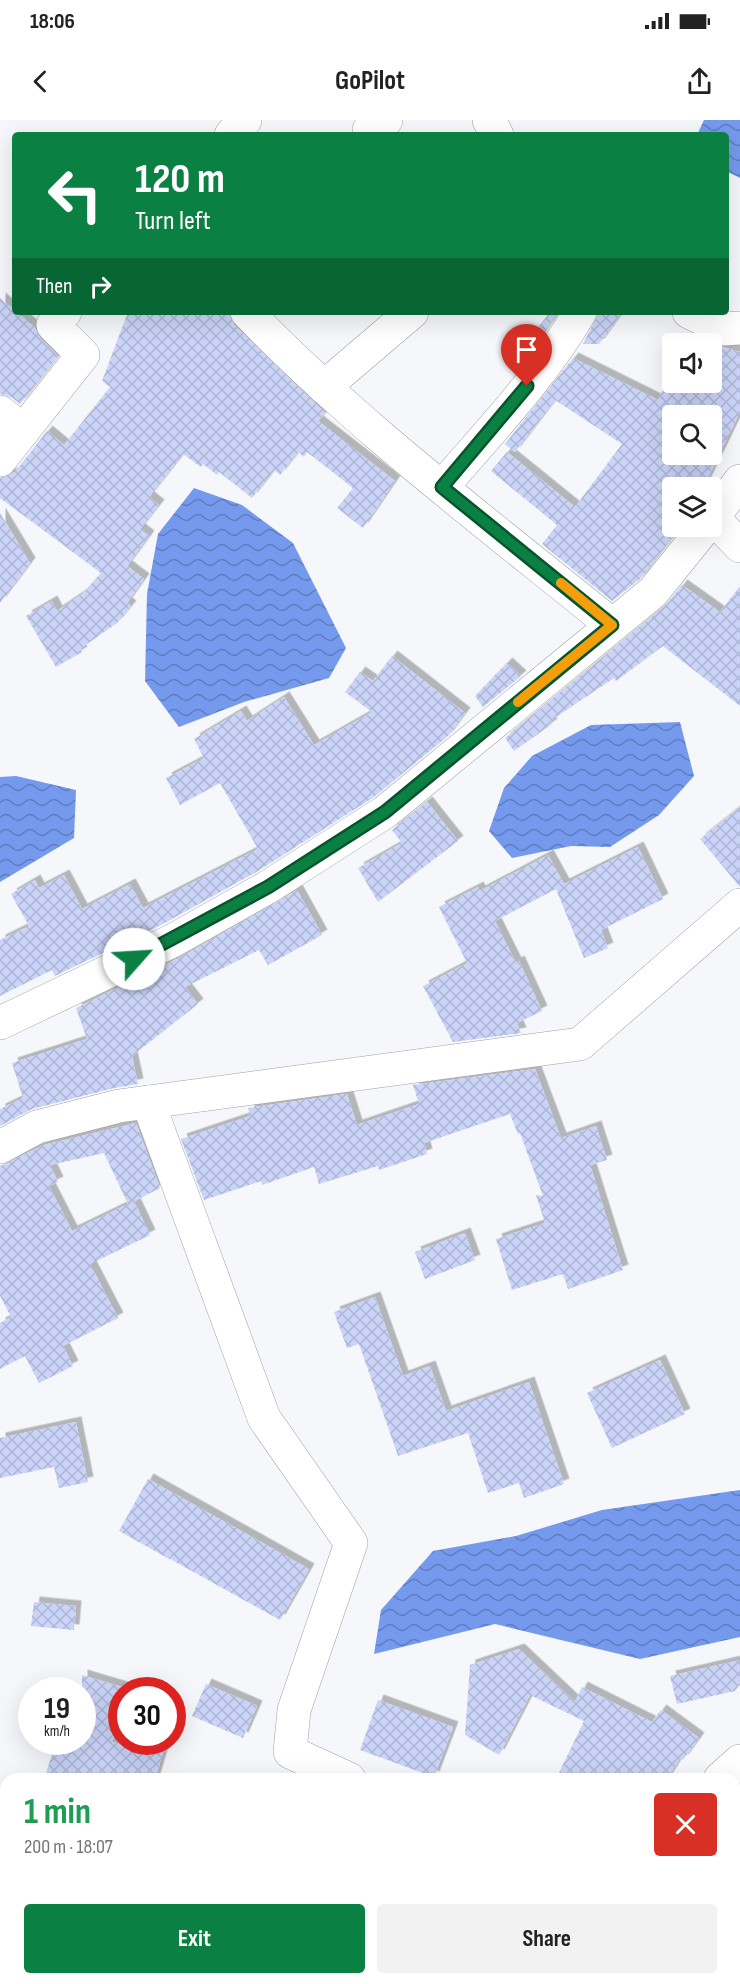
<!DOCTYPE html>
<html lang="en">
<head>
<meta charset="utf-8">
<style>
	body { margin:0; font-family:"Sofia Sans Condensed",sans-serif; background:#f2f2f2; color:#222; height:100vh; display:flex; flex-direction:column; font-size:22px; white-space:nowrap }
	* { box-sizing:border-box; margin:0 }
	p { font-size:20px; color:#767676 }
	.icon { flex:none; width:33px; height:33px; fill:none; stroke:currentColor; stroke-width:2; stroke-linecap:round; stroke-linejoin:round }
	.map { position:relative; flex:1; overflow:hidden }
	.drawer { position:absolute; left:0px; top:1653px; width:741px; height:212px; display:flex; flex-direction:column; background:#fff; border-radius:18px 18px 0 0; box-shadow:0 6px 24px #0002 }
	.drawer>* { flex:none }
	.guide { position:absolute; left:12px; top:12px; width:717px; height:183px; border-radius:6px; box-shadow:0 6px 24px #0002; background:#0b8043; color:#fff; overflow:hidden }
	.buttons { position:absolute; left:662px; top:213px; display:grid; gap:12px }
	.buttons a { display:grid; place-items:center; width:60px; height:60px; border-radius:6px; background:#fff; box-shadow:0 6px 24px #0002; font-size:30px }
	.speed { position:absolute; left:18px; top:1557px; display:flex; gap:12px; font-size:30px; font-weight:700; text-align:center }
	.speed>* { display:grid; place-content:center; width:78px; height:78px; border-radius:50%; background:#fff; box-shadow:0 6px 24px #0002; line-height:1 }
	.speed small { font-size:15px; font-weight:400 }
	.speed .limit { border:9px solid #d22; background:#fff; color:#111 }
	.pin { position:absolute; display:grid; place-items:center; width:51px; height:51px; color:#fff; margin:-62px -26px; border-radius:50% 50% 50% 0; rotate:-45deg; box-shadow:0 0 6px #0007 }
	.pin .icon { rotate:45deg }
	.me { position:absolute; width:66px; margin:-33px; rotate:64deg; stroke-linejoin:round; filter:drop-shadow(0 0 4px #0008) }
	.turn { display:flex; align-items:center; gap:21px; height:126px; padding:0 24px; font-size:27px }
	.turn .icon { width:78px; height:78px; stroke-width:2.5 }
	.turn b { display:block; font-size:42px; line-height:51px }
	.then { display:flex; align-items:center; height:57px; padding:0 24px; background:#0003; gap:12px; font-size:22px }
	.round { display:grid; place-items:center; flex:none; width:63px; height:63px; border-radius:6px; background:#f2f2f2 }
	.overview { display:flex; align-items:center; justify-content:space-between; height:102px; padding:0 24px }
	h1 { font-size:36px; font-weight:700; line-height:45px; color:#1e9e55 }
	.primary-button { display:flex; gap:12px; margin-top:auto; padding:12px 24px }
	.primary-button a { flex:1; height:69px; border-radius:6px; background:#0b8043; color:#fff; font-size:24px; font-weight:700; line-height:69px; text-align:center }
	.primary-button a+a { background:#f2f2f2; color:#222 }
	.status { display:flex; justify-content:space-between; align-items:center; height:42px; padding:0 30px; background:#fff; direction:ltr }
	.status svg { height:16px; fill:currentColor }
	header { display:flex; justify-content:space-between; align-items:center; height:78px; padding:0 24px; background:#fff; font-size:27px; font-weight:700 }
	.map>svg:first-child { display:block }
	.water { fill:url(#water-waves) }
	.building { fill:url(#building-cross-hatch); fill-rule:evenodd; filter:url(#shadow) }
	.lines { fill:none; stroke-linecap:round; stroke-linejoin:round }
	.street-casing { stroke:#a0a1a5; stroke-width:34 }
	.street { stroke:#fff; stroke-width:33 }
	.route-casing { stroke:#07532c; stroke-width:15 }
	.route { stroke:#0b8043; stroke-width:10 }
	.slow { stroke:#f59e0b; stroke-width:10 }
</style>
</head>
<body>
<div class="status"><b>18:06</b><svg viewBox="0 0 49 12"><path d="M0 12V9h3v3zM5 12V6h3v6zM10 12V3h3v9zM15 12V0h3v12zM26 1h20v11H26zM47 4h2v5h-2z"/></svg></div>
<header><svg class="icon" aria-label="back" viewBox="0 0 24 24"><path d="M15 5l-7 7 7 7"/></svg>GoPilot<svg class="icon" aria-label="share" viewBox="0 0 24 24"><path d="M12 15V3M7 8l5-5 5 5M5 13v7h14v-7"/></svg></header>
<div class="map">
<svg width="740" height="1864" viewBox="0 0 740 1864">
	<defs>
		<pattern id="water-waves" width="16" height="10" patternUnits="userSpaceOnUse" patternTransform="scale(1.5)"><rect width="16" height="10" fill="#759aed"/><path d="M0 5q4-4 8 0t8 0" fill="none" stroke="#5f7dbf"/></pattern>
		<pattern id="building-cross-hatch" width="8" height="8" patternUnits="userSpaceOnUse" patternTransform="scale(1.5)"><rect width="8" height="8" fill="#cad4f8"/><path d="M0 0l8 8M0 8l8-8" fill="none" stroke="#adb6d4"/></pattern>
		<filter id="shadow"><feDropShadow dx="5.5" dy="-5.5" stdDeviation="0" flood-color="#0004"/></filter>
	</defs>
	<rect width="100%" height="100%" fill="#f6f7fb"/>
	<g class="water">
		<polygon points="704,0 740,0 740,58 726,51 726,15 697,15"/>
		<polygon points="194,368 242,385 293,423 346,528 329,558 244,582 179,607 145,561 147,474 158,414"/>
		<polygon points="680,602 694,656 659,695 610,727 571,726 512,738 489,711 504,668 532,636 591,605"/>
		<polygon points="16,656 76,670 74,718 0,762 0,657"/>
		<polygon points="740,1370 740,1517 640,1539 495,1504 374,1534 381,1490 433,1431 516,1416 602,1390"/>
	</g>
	<g class="building">
		<polygon points="0,178 35,208 40,218 58,236 20,284 11,277 0,274"/>
		<polygon points="128,192 229,192 234,205 325,293 318,301 395,361 363,408 337,388 353,368 307,332 304,337 298,332 280,355 274,350 252,378 219,352 217,355 203,344 201,347 183,334 149,377 159,385 140,409 149,416 127,446 144,459 127,483 131,486 117,503 80,529 82,532 56,547 26,496 52,481 57,491 82,474 101,453 0,378 0,358 15,352 47,311 64,325 110,267 102,261"/>
		<polygon points="550,192 558,192 518,248 511,242"/>
		<polygon points="599,192 622,192 599,224 583,224"/>
		<polygon points="691,214 710,224 686,224"/>
		<path d="M711,224l29,8v60l-37,76h-31v49l-32,42 -28,22 -70,-57 15,-19 -66,-54 16,-19 68,55 47,-63 -67,-44 -40,52 -10,-8 68,-86 85,42 14,-29v11h39zM672,296h39v38h-39z"/>
		<polygon points="0,393 30,443 0,483"/>
		<polygon points="682,465 720,492 740,466 740,586 663,526 616,561 614,558 550,601 552,604 514,631 505,618 665,486"/>
		<polygon points="392,536 465,593 448,616 374,677 258,751 163,804 63,852 55,856 52,850 0,876 0,820 29,806 11,774 35,760 39,768 64,755 82,789 130,764 143,788 258,729 220,663 180,685 166,658 204,638 194,619 241,591 247,601 284,577 314,625 372,592 345,572 360,552 373,561"/>
		<polygon points="507,543 521,556 483,587 475,576"/>
		<polygon points="427,682 458,721 378,782 358,748 402,723 392,710"/>
		<polygon points="740,687 740,767 700,719"/>
		<polygon points="638,727 663,779 601,810 608,828 584,838 556,769 495,801 516,843 519,841 542,891 517,903 521,913 453,922 423,866 467,843 439,787 478,767 480,771 548,735 564,764"/>
		<polygon points="297,770 322,815 268,845 259,830 185,867 198,884 132,936 138,964 114,968 32,989 0,1006 0,989 23,978 12,943 87,919 76,888 181,837"/>
		<polygon points="535,949 561,1018 596,1006 607,1040 590,1045 623,1150 568,1169 563,1154 512,1170 496,1119 545,1103 536,1075 543,1076 520,1013 518,1014 510,994 424,1023 427,1034 379,1050 378,1046 319,1064 314,1047 262,1065 261,1061 204,1080 181,1019 250,996 248,988 347,974 357,1005 419,984 413,965"/>
		<path d="M136,1003l24,65 -29,15 3,-2 16,34 -60,29 28,54 -55,28 10,20 -34,17 -14,-27 -25,13v-46l11,-6 -11,-21v-130l44,-21zM104,1033l24,51 -56,27 -23,-45 9,-4 -8,-17z"/>
		<polygon points="465,1113 475,1140 425,1159 415,1132"/>
		<polygon points="375,1177 403,1256 430,1246 446,1291 529,1262 564,1364 524,1378 519,1363 488,1373 468,1313 398,1336 359,1224 347,1228 334,1192"/>
		<polygon points="660,1240 685,1294 612,1328 587,1273"/>
		<polygon points="76,1302 88,1362 59,1368 54,1347 0,1358 0,1318"/>
		<polygon points="148,1359 309,1449 280,1500 172,1440 172,1436 171,1440 119,1411"/>
		<polygon points="34,1482 76,1486 74,1510 31,1506"/>
		<polygon points="519,1529 575,1582 582,1567 652,1602 661,1590 699,1618 683,1640 680,1638 667,1659 556,1659 584,1601 530,1575 499,1635 465,1615 470,1545"/>
		<polygon points="740,1540 740,1564 735,1571 677,1584 670,1556"/>
		<polygon points="82,1555 129,1569 122,1570 122,1591 112,1622 166,1622 155,1659 44,1659 56,1622 82,1622"/>
		<polygon points="206,1564 257,1586 243,1618 192,1596"/>
		<polygon points="378,1580 453,1607 434,1657 360,1630"/>
	</g>
	<g class="lines">
		<defs>
			<g id="street">
				<polyline points="489,0 497,15"/>
				<polyline points="231,15 245,0"/>
				<polyline points="370,15 369,10 386,0"/>
				<path d="M247,192c111,115 241,212 365,313"/>
				<polyline points="689,192 723,209 740,208"/>
				<polyline points="324,267 412,192"/>
				<polyline points="0,292 23,311"/>
				<polyline points="0,340 83,235 53,205 65,192"/>
				<path d="M442,367c48,-56 101,-111 138,-175"/>
				<polyline points="713,398 740,426"/>
				<polyline points="711,400 740,361"/>
				<polyline points="0,903 172,821 268,767 385,692 653,472 706,406"/>
				<polyline points="148,982 264,1298 351,1423 294,1590 290,1632 349,1659"/>
				<polyline points="0,1027 37,1007 119,986 580,924 740,785"/>
				<polyline points="720,1659 740,1641"/>
				<polyline points="0,1772 6,1777"/>
				<polyline points="107,1858 113,1864"/>
				<polyline points="368,1864 371,1858"/>
				<polyline points="519,1864 523,1858"/>
			</g>
		</defs>
		<use href="#street" class="street-casing"/>
		<use href="#street" class="street"/>
	</g>
	<g class="lines">
		<defs>
			<polyline id="route" points="134,839 268,767 385,692 612,505 442,367 527,266"/>
		</defs>
		<use href="#route" class="route-casing"/>
		<use href="#route" class="route"/>
		<polyline class="slow" points="518,582 612,505 561,463"/>
	</g>
</svg>
<div class="buttons">
<a><svg class="icon" aria-label="sound" viewBox="0 0 24 24"><path d="M4 9h4l5-4v14l-5-4H4zM17 9q2 3 0 6"/></svg></a>
<a><svg class="icon" aria-label="search" viewBox="0 0 24 24"><circle cx="10" cy="10" r="6"/><path d="M15 15l6 6"/></svg></a>
<a><svg class="icon" aria-label="layers" viewBox="0 0 24 24"><path d="M12 4l9 5-9 5-9-5zM3 14l9 5 9-5"/></svg></a>
</div>
<div class="speed"><div>19<small>km/h</small></div><div class="limit">30</div></div>
<div class="pin" style="left:527px;top:266px;background:#d93025"><svg class="icon" aria-label="arrive" viewBox="0 0 24 24"><path d="M6 21V4h12l-3 4 3 4H6"/></svg></div>
<svg class="me" style="left:134px;top:839px" viewBox="-20 -20 40 40"><circle r="19" fill="#fff"/><path d="M0-13L10 11 0 6-10 11z" fill="#0b8043"/></svg>
<div class="guide">
<div class="turn"><svg class="icon" aria-label="left" viewBox="0 0 24 24"><path d="M17 20v-9H6M10 6l-5 5 5 5"/></svg><div><b>120 m</b>Turn left</div></div>
<div class="then">Then<svg class="icon" aria-label="right" viewBox="0 0 24 24"><path d="M7 20v-9h11M14 6l5 5-5 5"/></svg></div>
</div>
<section class="drawer">
<div class="overview"><div><h1>1 min</h1><p>200 m · 18:07</p></div><a class="round" style="background:#d93025;color:#fff"><svg class="icon" aria-label="close" viewBox="0 0 24 24"><path d="M6 6l12 12M18 6L6 18"/></svg></a></div>
<div class="primary-button"><a>Exit</a><a>Share</a></div>
</section>
</div>
</body>
</html>
